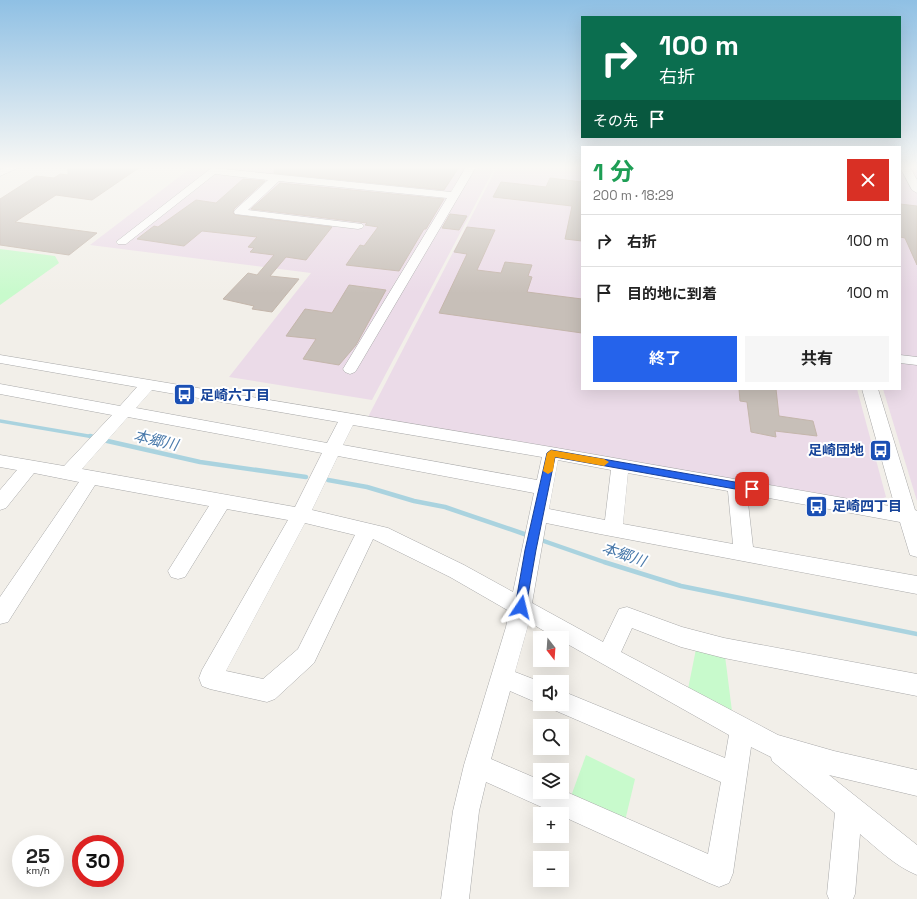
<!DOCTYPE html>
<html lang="ja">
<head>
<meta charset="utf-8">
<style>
	body { margin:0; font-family:"Space Grotesk","Noto Sans JP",sans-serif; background:#f6f6f6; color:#222; height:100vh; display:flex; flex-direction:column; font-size:15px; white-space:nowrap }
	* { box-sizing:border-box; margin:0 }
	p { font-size:13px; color:#767676 }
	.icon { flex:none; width:22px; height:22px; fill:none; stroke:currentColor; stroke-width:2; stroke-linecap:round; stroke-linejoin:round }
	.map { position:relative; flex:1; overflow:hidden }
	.panel { position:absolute; left:581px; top:146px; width:320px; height:244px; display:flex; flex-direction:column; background:#fff; border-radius:0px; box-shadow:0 4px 16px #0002 }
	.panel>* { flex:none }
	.guide { position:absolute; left:581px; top:16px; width:320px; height:122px; border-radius:0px; box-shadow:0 4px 16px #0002; background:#0b6e4f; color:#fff; overflow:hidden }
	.needle { width:26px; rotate:163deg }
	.fabs { position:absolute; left:533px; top:631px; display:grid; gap:8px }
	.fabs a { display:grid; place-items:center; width:36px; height:36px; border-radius:0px; background:#fff; box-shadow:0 4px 16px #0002; font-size:20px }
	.speed { position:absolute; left:12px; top:835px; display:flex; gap:8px; font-size:20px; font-weight:700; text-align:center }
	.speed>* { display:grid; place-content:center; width:52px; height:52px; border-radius:50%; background:#fff; box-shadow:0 4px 16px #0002; line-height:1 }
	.speed small { font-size:10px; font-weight:400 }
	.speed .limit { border:6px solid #d22; background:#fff; color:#111 }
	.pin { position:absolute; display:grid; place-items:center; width:34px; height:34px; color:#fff; margin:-17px; border-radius:8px; box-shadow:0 2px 6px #0006 }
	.me { position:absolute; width:44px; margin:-22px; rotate:10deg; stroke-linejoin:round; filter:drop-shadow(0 0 3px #0008) }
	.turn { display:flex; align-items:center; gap:14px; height:84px; padding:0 12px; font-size:18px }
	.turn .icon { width:52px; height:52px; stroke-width:2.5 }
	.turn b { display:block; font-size:28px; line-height:34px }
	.then { display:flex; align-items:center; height:38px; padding:0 12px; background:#0003; gap:8px; font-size:15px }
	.round { display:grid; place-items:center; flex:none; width:42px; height:42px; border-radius:0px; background:#f6f6f6 }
	.headline { display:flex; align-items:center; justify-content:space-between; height:68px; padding:0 12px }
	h1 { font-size:24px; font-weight:700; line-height:30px; color:#1e9e55 }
	.cta { display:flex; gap:8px; margin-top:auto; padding:8px 12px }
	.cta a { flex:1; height:46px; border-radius:0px; background:#2563eb; color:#fff; font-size:16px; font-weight:700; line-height:46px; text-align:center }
	.cta a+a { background:#f6f6f6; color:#222 }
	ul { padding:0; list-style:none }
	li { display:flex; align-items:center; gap:12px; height:52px; padding:0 12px; border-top:1px solid #e0e0e0 }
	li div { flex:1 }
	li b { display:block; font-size:15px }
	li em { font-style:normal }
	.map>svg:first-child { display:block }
	.industrial { fill:#ebdbe8 }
	.park { fill:#c8facc }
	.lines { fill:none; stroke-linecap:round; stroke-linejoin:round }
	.stream-far1 { stroke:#aad3df; stroke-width:3.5 }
	.stream { stroke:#aad3df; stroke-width:4.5 }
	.building { fill:#c7bfb8; stroke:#c4b6ab }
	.minor-casing { stroke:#a9a9a9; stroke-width:1 }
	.minor { fill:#fff; fill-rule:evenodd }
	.route { fill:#2563eb; stroke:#184099 }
	.slow { fill:#f59e0b }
	.labels { text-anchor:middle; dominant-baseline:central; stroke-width:4; stroke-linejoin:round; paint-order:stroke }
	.transit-label { font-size:14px; font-weight:bold; fill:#164399; stroke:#fff; text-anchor:start }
	.water-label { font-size:15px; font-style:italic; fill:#4a7aab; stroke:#fff }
</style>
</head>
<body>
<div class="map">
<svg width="917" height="899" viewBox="0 0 917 899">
	<rect width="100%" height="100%" fill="#f2efe9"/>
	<g class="industrial">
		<polygon points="192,167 495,167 372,400 229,377 311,273 90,245"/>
		<polygon points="497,167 582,167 582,389 857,389 886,497 871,503 368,417"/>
		<polygon points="900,167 917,167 917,501 883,389 900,389"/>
	</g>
	<g class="park">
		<polygon points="0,249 55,256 59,263 0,305"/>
		<polygon points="697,644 724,648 733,719 687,694"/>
		<polygon points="586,755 635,779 624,825 570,799"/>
	</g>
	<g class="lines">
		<polyline class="stream-far1" points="0,421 94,437"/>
		<g class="stream">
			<polyline points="90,436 96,438"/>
			<polyline points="103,440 200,462 306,477"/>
			<polyline points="328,480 367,487 414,501 445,507 530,536"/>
			<polyline points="538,539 604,562 681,586 917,634"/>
		</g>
	</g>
	<g class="building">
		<polygon points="68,167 140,167 92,200 56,195 15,222 97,233 69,255 0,245 0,199 36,176 54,178 60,174 68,175"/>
		<polygon points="275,167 459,167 444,190 274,173"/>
		<polygon points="550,178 582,182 582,241 565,239 572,206 493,197 501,182 546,187"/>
		<polygon points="243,179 265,181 234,209 233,213 235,215 332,227 306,260 286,257 270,276 299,279 272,312 252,309 254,306 223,299 248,273 257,275 274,255 250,252 254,248 248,247 257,237 202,231 184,246 137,239 154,226 158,227 196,200 216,203"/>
		<polygon points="280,183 444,199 426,229 424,229 399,271 346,265 360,245 364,246 378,227 365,225 367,223 251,209"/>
		<polygon points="900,204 917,206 917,265 905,238 900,237"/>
		<polygon points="450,214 467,216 459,230 442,228"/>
		<polygon points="467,227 495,230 477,270 501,273 505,262 532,265 528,276 532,277 527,292 582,299 582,333 439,313 467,254 454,252"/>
		<polygon points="349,285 386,290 356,345 339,365 303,359 316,339 286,336 305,309 332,313"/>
		<polygon points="739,389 776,389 779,416 813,421 817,436 775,431 776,437 751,432 747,402 740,401"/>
	</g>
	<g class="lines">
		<defs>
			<g id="minor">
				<polygon points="6,167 20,167 0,176 0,170"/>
				<polygon points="466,167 476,167 357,369 355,372 350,374 345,372 343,369 447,198 279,181 248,210 362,224 364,226 362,228 358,229 235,214 234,212 235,210 268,180 215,174 126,244 118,244 116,242 210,169 213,168 451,192"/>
				<polygon points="900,167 910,167 917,180 917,193 912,190"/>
				<path d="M0,355l551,92 344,60 -33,-118h16l37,121 2,1v46l-7,-2 -10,-33 -153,-28 6,53 164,29v18l-317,-60 -54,-11 -14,80 71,39 16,-33 8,-2 55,20 42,11 193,36v22l-193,-38 -43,-11 -49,-19 -11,24 157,83 56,16 83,19v26l-88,-21 88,70v30c-22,-9 -39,-26 -57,-41l-5,60 -2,5h-24l-2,-5 8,-81 -63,-52 -1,-4 -20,-10 -18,126 -4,10 -10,4 -10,-4 -147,-67v-2h-5l-71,-32 -7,29 -10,88h-28l12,-88 11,-46 42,-138 3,-16 -59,-34 -77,-38 -59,124 -39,36 -8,3 -57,-13 -8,-3 -3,-8 3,-8 86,-150 -61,-11 -42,68 -7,2 -7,-2 -3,-6 41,-65 -114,-21 -87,137 -8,2v-27l79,-115 -45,-9 -28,35 -6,2v-20l17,-20 -17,-3v-12l64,11 48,-51 -112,-21v-10l120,22 17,-19 -137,-24zM152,390l186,32 -11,21 -191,-35zM128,417l194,36 -27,54 -213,-38zM353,425l189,32 -5,23 -194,-35zM338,456l196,37 -21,99 -49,-27 -76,-37 -76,-18zM558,460l53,10 -6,50 -56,-11zM628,473l100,18 5,53 -110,-20zM305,523l50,12 -57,114 -35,30 -37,-8zM529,622l27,16h6v3l167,94 -4,23 -163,-67v13h-11l3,6 167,72 -13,72 -146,-64v2h-22v-12l-49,-21 19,-68 30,13 1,-22 -26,-10z"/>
				<polygon points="900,355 917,357 917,365 900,363"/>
			</g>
		</defs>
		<use href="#minor" class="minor-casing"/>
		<use href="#minor" class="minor"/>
	</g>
	<linearGradient id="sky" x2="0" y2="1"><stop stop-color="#8fc0e4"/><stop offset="0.57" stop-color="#f9f8f5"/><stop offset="1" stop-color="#f9f8f5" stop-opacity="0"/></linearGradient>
	<rect width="917" height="293" fill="url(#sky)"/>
	<polygon class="route" points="551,450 752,485 757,489 752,492 555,457 536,550 526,607 525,611 521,612 517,611 515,607 525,550 547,453"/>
	<polygon class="slow" points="551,450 604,459 609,462 604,466 555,457 553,471 548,474 543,471 547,453"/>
	<defs>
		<symbol id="bus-square" viewBox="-11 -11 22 22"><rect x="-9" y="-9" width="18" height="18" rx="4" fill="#1a4fb4" stroke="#fff"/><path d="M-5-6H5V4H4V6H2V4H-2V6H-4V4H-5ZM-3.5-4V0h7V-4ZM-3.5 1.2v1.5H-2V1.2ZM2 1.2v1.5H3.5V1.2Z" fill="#fff"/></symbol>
	</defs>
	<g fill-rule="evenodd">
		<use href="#bus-square" x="172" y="382" width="25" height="25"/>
		<use href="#bus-square" x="868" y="438" width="25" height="25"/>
		<use href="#bus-square" x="804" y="494" width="25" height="25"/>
	</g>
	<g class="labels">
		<g class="transit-label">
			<text x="200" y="395">足崎六丁目</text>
			<text x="864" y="450" text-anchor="end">足崎団地</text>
			<text x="832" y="506">足崎四丁目</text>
		</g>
		<g class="water-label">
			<text transform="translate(156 440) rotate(13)">本郷川</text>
			<text transform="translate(624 554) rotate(19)">本郷川</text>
		</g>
	</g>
</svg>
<div class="fabs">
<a><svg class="needle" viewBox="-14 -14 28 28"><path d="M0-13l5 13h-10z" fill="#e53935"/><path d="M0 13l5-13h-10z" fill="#767676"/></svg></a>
<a><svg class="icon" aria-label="sound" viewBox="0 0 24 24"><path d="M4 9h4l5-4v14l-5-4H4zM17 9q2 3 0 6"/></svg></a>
<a><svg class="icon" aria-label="search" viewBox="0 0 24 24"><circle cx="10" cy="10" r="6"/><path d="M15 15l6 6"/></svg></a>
<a><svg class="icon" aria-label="layers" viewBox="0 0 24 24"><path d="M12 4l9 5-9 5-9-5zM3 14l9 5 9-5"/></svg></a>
<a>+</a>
<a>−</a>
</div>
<div class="speed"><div>25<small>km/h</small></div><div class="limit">30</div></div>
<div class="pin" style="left:752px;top:489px;background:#d93025"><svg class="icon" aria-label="arrive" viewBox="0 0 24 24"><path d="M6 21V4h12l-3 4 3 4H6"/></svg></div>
<svg class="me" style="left:521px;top:607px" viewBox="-20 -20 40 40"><path d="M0-17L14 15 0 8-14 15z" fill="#2563eb" stroke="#fff" stroke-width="4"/></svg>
<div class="guide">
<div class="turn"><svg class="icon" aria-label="right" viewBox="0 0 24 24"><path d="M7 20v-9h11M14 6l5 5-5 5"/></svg><div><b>100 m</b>右折</div></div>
<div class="then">その先<svg class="icon" aria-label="arrive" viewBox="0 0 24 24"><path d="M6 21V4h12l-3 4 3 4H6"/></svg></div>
</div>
<section class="panel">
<div class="headline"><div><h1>1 分</h1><p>200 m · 18:29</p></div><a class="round" style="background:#d93025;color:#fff"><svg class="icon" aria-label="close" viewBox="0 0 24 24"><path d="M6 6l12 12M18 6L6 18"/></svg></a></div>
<ul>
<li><svg class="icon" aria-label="right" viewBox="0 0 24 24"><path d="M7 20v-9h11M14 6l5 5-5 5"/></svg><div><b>右折</b></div><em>100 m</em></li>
<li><svg class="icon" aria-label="arrive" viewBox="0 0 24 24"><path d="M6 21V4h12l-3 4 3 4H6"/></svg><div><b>目的地に到着</b></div><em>100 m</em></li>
</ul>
<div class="cta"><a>終了</a><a>共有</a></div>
</section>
</div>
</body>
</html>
